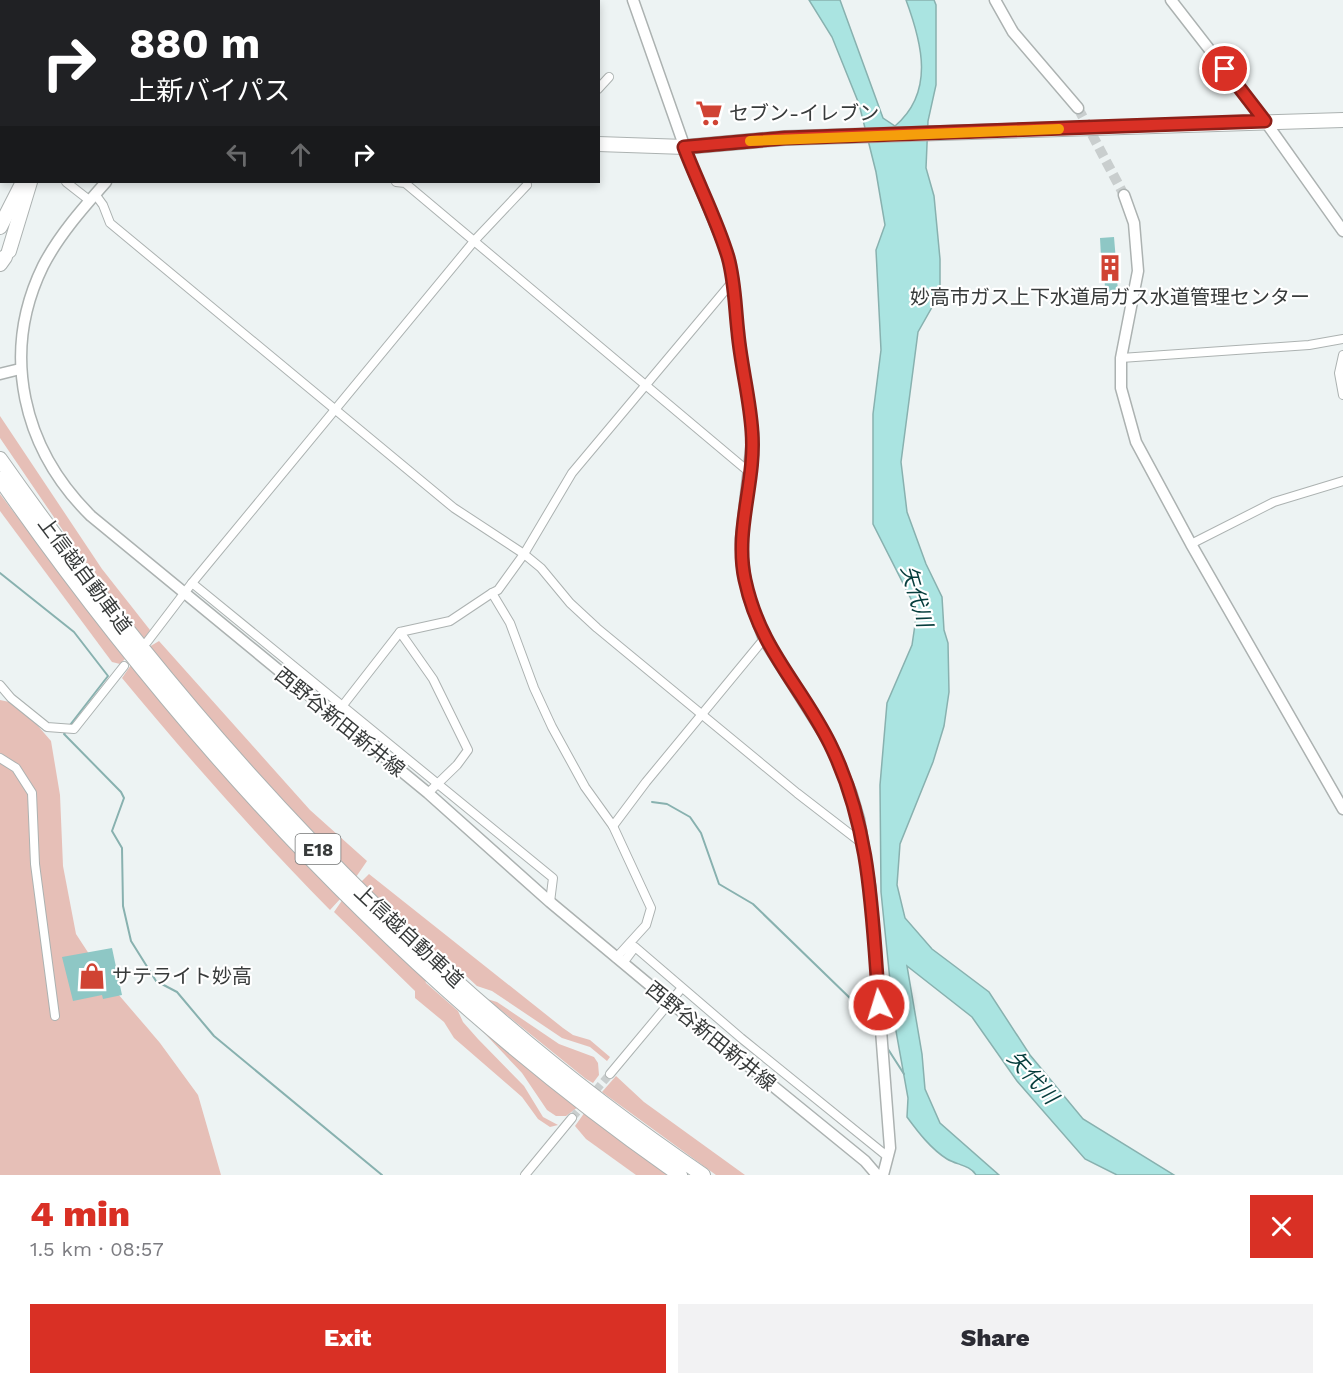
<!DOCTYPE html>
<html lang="en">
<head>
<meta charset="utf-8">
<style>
	body { margin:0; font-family:"Work Sans","Noto Sans JP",sans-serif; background:#f2f2f3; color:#2b2b33; height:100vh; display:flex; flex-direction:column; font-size:22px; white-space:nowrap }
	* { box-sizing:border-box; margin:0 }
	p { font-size:20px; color:#7c7c81 }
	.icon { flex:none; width:33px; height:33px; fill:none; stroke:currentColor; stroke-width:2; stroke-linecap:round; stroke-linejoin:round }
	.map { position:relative; height:1175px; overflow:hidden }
	.side { display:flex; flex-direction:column; background:#fff; flex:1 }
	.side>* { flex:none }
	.banner { position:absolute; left:0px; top:0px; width:600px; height:183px; box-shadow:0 3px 9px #0003; background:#202124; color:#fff; overflow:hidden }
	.pin { position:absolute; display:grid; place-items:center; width:51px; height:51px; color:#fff; margin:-26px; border:3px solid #fff; border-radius:50%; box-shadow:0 2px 6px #0007 }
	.me { position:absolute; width:66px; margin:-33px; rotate:355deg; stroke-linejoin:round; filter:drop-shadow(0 0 4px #0008) }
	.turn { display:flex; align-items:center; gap:21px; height:126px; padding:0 30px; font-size:27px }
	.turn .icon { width:78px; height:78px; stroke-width:2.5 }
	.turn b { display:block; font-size:42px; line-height:51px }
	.lanes { display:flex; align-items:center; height:57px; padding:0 30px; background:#0003; justify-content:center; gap:30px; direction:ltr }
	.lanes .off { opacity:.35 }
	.round { display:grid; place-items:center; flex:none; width:63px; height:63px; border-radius:0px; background:#f2f2f3 }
	.summary { display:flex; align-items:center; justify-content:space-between; height:102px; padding:0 30px }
	h1 { font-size:36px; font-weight:800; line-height:45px; color:#d93025 }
	.action { display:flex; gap:12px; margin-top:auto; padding:12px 30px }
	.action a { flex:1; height:69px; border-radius:0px; background:#d93025; color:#fff; font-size:24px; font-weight:800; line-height:69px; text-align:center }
	.action a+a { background:#f2f2f3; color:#2b2b33 }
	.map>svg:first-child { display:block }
	.green { fill:#e6bfb7 }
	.water { fill:#aae4e1; stroke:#88b1af; stroke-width:1.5 }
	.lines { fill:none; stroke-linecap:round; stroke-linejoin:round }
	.stream { stroke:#88b1af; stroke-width:2 }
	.building { fill:#8ec7c5 }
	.street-tunnel { stroke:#c9cece; stroke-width:8; stroke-dasharray:8 4; stroke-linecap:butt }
	.secondary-tunnel { stroke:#c9cece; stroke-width:10; stroke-dasharray:10 5; stroke-linecap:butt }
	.street-casing { stroke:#acb2b1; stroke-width:10 }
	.secondary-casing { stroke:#acb2b1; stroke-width:13 }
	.highway-casing { stroke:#acb2b1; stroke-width:16 }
	.street { stroke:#fff; stroke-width:8 }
	.secondary { stroke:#fff; stroke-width:10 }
	.highway { stroke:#fff; stroke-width:14 }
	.route-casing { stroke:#8d1f18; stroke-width:15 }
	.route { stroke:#d93025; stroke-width:10 }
	.slow { stroke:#f59e0b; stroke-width:10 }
	.labels { text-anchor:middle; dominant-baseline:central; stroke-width:4.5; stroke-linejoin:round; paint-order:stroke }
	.shield { fill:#fff; stroke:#747676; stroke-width:1.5 }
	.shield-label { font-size:18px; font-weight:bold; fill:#383b3b }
	.poi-label { font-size:20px; fill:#383b3b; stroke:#fff; text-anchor:start }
	.street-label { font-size:20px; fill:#383b3b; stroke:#fff }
	.water-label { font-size:21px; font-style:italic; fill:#053d3c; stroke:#fff }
</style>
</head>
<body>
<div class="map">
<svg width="1343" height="1175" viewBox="0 0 1343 1175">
	<rect width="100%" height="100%" fill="#edf3f3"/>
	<g class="green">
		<polygon points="0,416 102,569 150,630 144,639 94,576 0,438"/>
		<polygon points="0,494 125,659 120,664 112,662 0,511"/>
		<polygon points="159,641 310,810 367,861 356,877 229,744 149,647"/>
		<path d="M131,665l79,94 131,139 -11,12c-73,-74 -141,-151 -208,-232z"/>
		<polygon points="0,700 19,704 51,741 60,795 63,866 76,934 106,980 160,1043 198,1095 221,1175 0,1175"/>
		<polygon points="369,874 563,1028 573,1035 590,1040 610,1057 607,1061 590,1047 562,1038 492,991 477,986 449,960 440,958 361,882"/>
		<polygon points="343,899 424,976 426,983 458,1011 463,1022 478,1039 524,1086 543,1117 558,1125 550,1127 538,1119 522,1097 454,1038 444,1022 415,998 415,991 334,912"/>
		<polygon points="487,999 497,1002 559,1044 594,1057 598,1063 599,1075 593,1083 586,1079"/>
		<polygon points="473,1021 483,1029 578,1107 566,1116 556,1116 547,1110 522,1073"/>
		<polygon points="616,1076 644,1102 745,1175 716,1175 602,1092"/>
		<polygon points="585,1112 670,1175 636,1175 586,1139 575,1126"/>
	</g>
	<path class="water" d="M809,0h31l43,118 12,8c40,-34 27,-83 11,-126h28l2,5v80l-8,36 -2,47 8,28 6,63v34l-22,39 -17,130 6,50 19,52 16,33 2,33 4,13 1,49 -5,34 -11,36 -33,82 -3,41 8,33 27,31 57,43 41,63 53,64 91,56h-57l-32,-16 -68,-78 -45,-64 -65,-51 15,88 3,35 15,34 59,52h-23c-6,-10 -19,-10 -29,-16 -16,-10 -29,-27 -40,-42l1,-19 -14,-78 -13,-128 -1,-107 7,-82 25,-58 5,-34 -44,-87v-110l8,-64 -5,-100 9,-25 -9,-53 -17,-68 -27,-67z"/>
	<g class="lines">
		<g class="stream">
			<polyline points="0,573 74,632 108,676 70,725"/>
			<polyline points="67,730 64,734 121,792 124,798 112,831 122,848 123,906 131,941 156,981 177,992 214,1036 382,1175"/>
			<polyline points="652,802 667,804 690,817 701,833 719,884 753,904 854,1002 877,1034"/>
			<polyline points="886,1046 904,1074"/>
		</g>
	</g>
	<g class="building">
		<polygon points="1114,237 1117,273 1121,274 1121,279 1117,279 1118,291 1105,292 1104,257 1101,257 1100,238"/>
		<polygon points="112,948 122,995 103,999 102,995 73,1001 62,957"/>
	</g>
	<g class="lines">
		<polyline class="street-tunnel" points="572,1118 610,1074"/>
		<polyline class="secondary-tunnel" points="1078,108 1124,195"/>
		<defs>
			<g id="street">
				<polyline points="185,0 187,2"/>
				<polyline points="598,89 609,77"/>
				<polyline points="66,182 89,200"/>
				<polyline points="396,182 405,183 749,472"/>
				<polyline points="95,194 103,205 110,223 454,508 524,554 541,568 570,603 597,628 797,793 863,844"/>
				<polyline points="1343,355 1339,373 1343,395"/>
				<polyline points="1121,358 1309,345 1343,339"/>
				<polyline points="1191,544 1274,502 1343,481"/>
				<polyline points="192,583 553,878 550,902"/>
				<polyline points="400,632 433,679 468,750 457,765 428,793"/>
				<polyline points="147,642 192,583 475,240 527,185"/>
				<polyline points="0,685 11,698 47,727 74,729 124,666"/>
				<polyline points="340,709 400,632 450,621 492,593"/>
				<polyline points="0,758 16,768 32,793 35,864 55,1016"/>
				<polyline points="613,826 646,782 764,639"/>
				<polyline points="616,958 646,925 651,908 613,826 585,787 552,727 534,688 510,623 492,593 498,590 524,554 572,473 733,281"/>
				<polyline points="623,963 635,947 741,1038 888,1157"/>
				<polyline points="610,1074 681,989"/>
				<polyline points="525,1175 572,1118"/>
			</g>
			<g id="secondary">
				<polyline points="633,0 692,168 728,255 733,281 738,333 753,434 741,539 742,562 749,598 764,639 829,742 851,792 859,819 870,886 890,1148 883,1175"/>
				<polyline points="995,0 1013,32 1078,108"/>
				<polyline points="1171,0 1265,121 1343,231"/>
				<polyline points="257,2 258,0"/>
				<path d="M106,182c-23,26 -47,53 -63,84 -43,88 -20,183 48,250l337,277 122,109 120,100 195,159 12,14"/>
				<polyline points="1124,195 1134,223 1138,271 1121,358 1121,388 1136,442 1191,544 1343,809"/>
				<polyline points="0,374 20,369"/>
			</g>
			<g id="highway">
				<polyline points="0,25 2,25"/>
				<polyline points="0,37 2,37"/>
				<polyline points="598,144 685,147 785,138 1343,120"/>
				<polyline points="0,227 21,186"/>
				<polyline points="9,251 30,182"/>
				<polyline points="0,264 5,257"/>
				<path d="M0,459c193,275 423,526 703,716"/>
				<path d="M0,479c186,267 412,509 680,696"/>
			</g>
		</defs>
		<use href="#street" class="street-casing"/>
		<use href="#secondary" class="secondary-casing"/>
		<use href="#highway" class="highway-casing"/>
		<use href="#street" class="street"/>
		<use href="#secondary" class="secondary"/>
		<use href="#highway" class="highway"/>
	</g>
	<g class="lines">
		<defs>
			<path id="route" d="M879,1005c-7,-91 -8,-178 -49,-261 -29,-59 -70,-94 -85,-164 -11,-50 11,-98 7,-148 -2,-33 -11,-66 -14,-99 -3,-26 -3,-51 -10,-76 -11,-37 -30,-73 -44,-110l101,-9 480,-17 -40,-52"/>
		</defs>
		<use href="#route" class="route-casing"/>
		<use href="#route" class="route"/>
		<polyline class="slow" points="750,141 1059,129"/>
	</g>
	<defs>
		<symbol id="supermarket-bare" viewBox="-9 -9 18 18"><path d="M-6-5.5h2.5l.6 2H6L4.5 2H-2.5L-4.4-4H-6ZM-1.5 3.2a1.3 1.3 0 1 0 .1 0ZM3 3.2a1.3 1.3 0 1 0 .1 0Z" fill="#d04333" stroke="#fff" stroke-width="2.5" paint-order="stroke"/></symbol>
		<symbol id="building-bare" viewBox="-9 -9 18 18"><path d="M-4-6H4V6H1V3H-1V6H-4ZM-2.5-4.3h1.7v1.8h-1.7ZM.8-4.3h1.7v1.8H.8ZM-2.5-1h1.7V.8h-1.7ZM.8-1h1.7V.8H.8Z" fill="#d04333" stroke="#fff" stroke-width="2.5" paint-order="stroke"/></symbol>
		<symbol id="shop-bare" viewBox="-9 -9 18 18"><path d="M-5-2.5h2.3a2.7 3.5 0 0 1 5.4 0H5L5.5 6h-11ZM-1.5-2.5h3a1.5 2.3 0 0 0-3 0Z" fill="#d04333" stroke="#fff" stroke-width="2.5" paint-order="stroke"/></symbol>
	</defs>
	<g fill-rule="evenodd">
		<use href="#supermarket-bare" x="690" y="94" width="38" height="38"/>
		<use href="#building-bare" x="1091" y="249" width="38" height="38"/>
		<use href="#shop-bare" x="73" y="957" width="38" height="38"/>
	</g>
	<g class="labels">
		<rect class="shield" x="295.5" y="834" width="45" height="30" rx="4.5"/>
		<g class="shield-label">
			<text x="318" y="849">E18</text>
		</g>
		<g class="poi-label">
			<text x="729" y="113">セブン-イレブン</text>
			<text x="1110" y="297" text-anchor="middle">妙高市ガス上下水道局ガス水道管理センター</text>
			<text x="112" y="976">サテライト妙高</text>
		</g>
		<g class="street-label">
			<text transform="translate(85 575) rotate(53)">上信越自動車道</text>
			<text transform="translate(340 722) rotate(39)">西野谷新田新井線</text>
			<text transform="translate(409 936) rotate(43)">上信越自動車道</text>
			<text transform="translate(711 1036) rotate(39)">西野谷新田新井線</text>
		</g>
		<g class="water-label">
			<text transform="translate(917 596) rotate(74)">矢代川</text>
			<text transform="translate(1033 1077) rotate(48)">矢代川</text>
		</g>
	</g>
</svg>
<div class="pin" style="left:1225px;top:69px;background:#d93025"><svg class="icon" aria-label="arrive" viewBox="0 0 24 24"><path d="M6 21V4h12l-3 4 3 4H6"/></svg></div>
<svg class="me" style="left:879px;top:1005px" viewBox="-20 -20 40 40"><circle r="17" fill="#d93025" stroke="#fff" stroke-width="3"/><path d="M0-11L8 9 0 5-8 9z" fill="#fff"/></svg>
<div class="banner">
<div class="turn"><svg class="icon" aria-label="right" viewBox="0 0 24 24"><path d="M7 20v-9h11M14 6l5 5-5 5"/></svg><div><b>880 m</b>上新バイパス</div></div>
<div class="lanes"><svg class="icon off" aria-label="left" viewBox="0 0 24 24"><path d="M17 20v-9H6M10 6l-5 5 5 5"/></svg><svg class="icon off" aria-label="ahead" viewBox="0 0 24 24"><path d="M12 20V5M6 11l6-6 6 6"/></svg><svg class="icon" aria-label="right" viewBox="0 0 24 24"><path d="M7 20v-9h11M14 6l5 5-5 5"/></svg></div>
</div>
</div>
<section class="side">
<div class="summary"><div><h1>4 min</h1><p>1.5 km · 08:57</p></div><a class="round" style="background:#d93025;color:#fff"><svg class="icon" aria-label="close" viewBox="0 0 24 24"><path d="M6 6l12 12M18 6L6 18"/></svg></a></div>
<div class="action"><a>Exit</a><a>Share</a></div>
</section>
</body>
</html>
